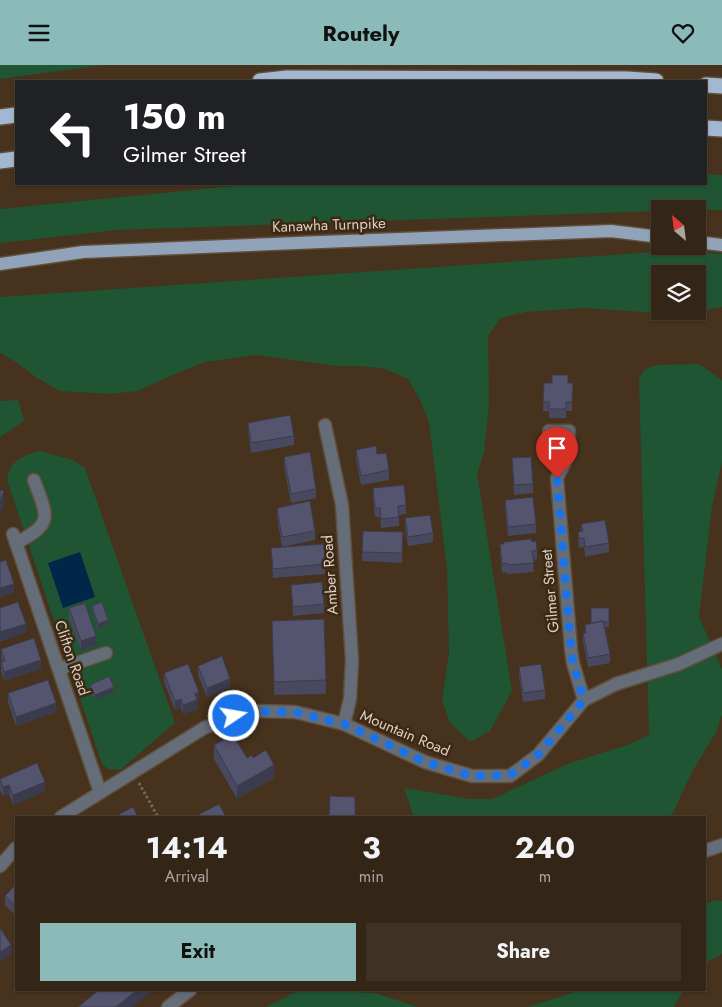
<!DOCTYPE html>
<html lang="en">
<head>
<meta charset="utf-8">
<style>
	body { margin:0; font-family:Jost,sans-serif; background:#3f3223; color:#f1f3f6; height:100vh; display:flex; flex-direction:column; font-size:19px; white-space:nowrap }
	* { box-sizing:border-box; margin:0 }
	p { font-size:16px; color:#a9a5a1 }
	.icon { flex:none; width:28px; height:28px; fill:none; stroke:currentColor; stroke-width:2; stroke-linecap:round; stroke-linejoin:round }
	.map { position:relative; flex:1; overflow:hidden }
	.side { position:absolute; left:15px; top:751px; width:691px; height:175px; display:flex; flex-direction:column; background:#342616; border-radius:0px; box-shadow:0 1px 4px #0004,0 0 0 1px #4e4335 }
	.side>* { flex:none }
	.top-card { position:absolute; left:15px; top:15px; width:692px; height:105px; border-radius:0px; box-shadow:0 1px 4px #0004,0 0 0 1px #4e4335; background:#202124; color:#fff; overflow:hidden }
	.needle { width:32px; rotate:332deg }
	.buttons { position:absolute; left:651px; top:135px; display:grid; gap:10px }
	.buttons a { display:grid; place-items:center; width:55px; height:55px; border-radius:0px; background:#342616; box-shadow:0 1px 4px #0004,0 0 0 1px #4e4335; font-size:25px }
	.pin { position:absolute; display:grid; place-items:center; width:42px; height:42px; color:#fff; margin:-51px -21px; border-radius:50% 50% 50% 0; rotate:-45deg; box-shadow:0 0 5px #0007 }
	.pin .icon { rotate:45deg }
	.me { position:absolute; width:55px; margin:-28px; rotate:78deg; stroke-linejoin:round; filter:drop-shadow(0 0 4px #0008) }
	.turn { display:flex; align-items:center; gap:18px; height:105px; padding:0 25px; font-size:22px }
	.turn .icon { width:65px; height:65px; stroke-width:2.5 }
	.turn b { display:block; font-size:35px; line-height:42px }
	.eta { display:flex; justify-content:space-evenly; align-items:center; height:85px; text-align:center }
	.eta b { font-size:30px; font-weight:700; line-height:35px }
	.cta { display:flex; gap:10px; margin-top:auto; padding:10px 25px }
	.cta a { flex:1; height:58px; border-radius:0px; background:#8bbbb9; color:#111; font-size:20px; font-weight:700; line-height:58px; text-align:center }
	.cta a+a { background:#3f3223; color:#f1f3f6 }
	header { display:flex; justify-content:space-between; align-items:center; height:65px; padding:0 25px; background:#8bbbb9; color:#111; font-size:22px; font-weight:700 }
	.map>svg:first-child { display:block }
	.green { fill:#1f5532 }
	.water { fill:#002749 }
	.lines { fill:none; stroke-linecap:round; stroke-linejoin:round }
	.minor-casing { stroke:#614e3b; stroke-width:15 }
	.major-casing { stroke:#614e3b; stroke-width:15 }
	.highway-casing { stroke:#614e3b; stroke-width:18 }
	.path { stroke:#786754; stroke-width:3; stroke-dasharray:2.5 2.5; stroke-linecap:butt }
	.minor { stroke:#646d78; stroke-width:12 }
	.major { stroke:#90a3b8; stroke-width:12 }
	.highway { stroke:#a2b8d2; stroke-width:15 }
	.wall { fill:#48485f }
	.shaded-wall { fill:#3b3b4e }
	.building { fill:#54546f; stroke:#3b3b4e }
	.route { stroke:#1a73e8; stroke-width:9; stroke-dasharray:0 16.2 }
	.labels { text-anchor:middle; dominant-baseline:central; stroke-width:5; stroke-linejoin:round; paint-order:stroke }
	.street-label { font-size:15px; fill:#ddd0c3; stroke:#3c2813 }
</style>
</head>
<body>
<header><svg class="icon" aria-label="menu" viewBox="0 0 24 24"><path d="M4 6h16M4 12h16M4 18h16"/></svg>Routely<svg class="icon" aria-label="heart" viewBox="0 0 24 24"><path d="M12 20l-8-8c-3-5 5-10 8-4 3-6 11-1 8 4z"/></svg></header>
<div class="map">
<svg width="722" height="942" viewBox="0 0 722 942">
	<rect width="100%" height="100%" fill="#46321d"/>
	<g class="green">
		<polygon points="0,0 102,0 0,14"/>
		<polygon points="706,109 722,110 722,145 660,144 660,146 118,165 0,178 0,144 255,119 706,119"/>
		<polygon points="684,185 722,189 722,242 698,246 698,209 660,209 660,246 693,246 673,249 583,243 526,247 501,253 488,271 489,340 484,387 477,409 512,626 490,666 470,677 450,658 442,635 449,588 447,504 429,357 420,335 408,314 385,304 361,301 337,301 256,290 205,297 182,306 137,326 111,329 60,326 37,313 16,297 0,288 0,232"/>
		<polygon points="699,299 722,315 722,397 712,441 699,552 722,604 722,650 716,667 692,707 671,752 414,752 404,723 469,734 492,734 570,698 627,680 649,670 639,314 645,304 657,300"/>
		<polygon points="18,335 24,356 0,372 0,336"/>
		<path d="M40,386l33,9 12,8 90,255 -55,47 -12,-1 -6,-5 -95,-284c4,-21 14,-23 33,-29z"/>
		<polygon points="716,835 722,836 722,889 710,895 705,900 705,839"/>
		<polygon points="314,925 375,928 418,942 266,942 296,927"/>
		<polygon points="581,925 683,925 674,942 528,942"/>
	</g>
	<polygon class="water" points="80,487 95,532 63,543 48,498"/>
	<g class="lines">
		<defs>
			<g id="minor">
				<polyline points="325,360 342,440 352,595 350,634 344,659"/>
				<polyline points="549,366 569,366 568,391 557,413 571,584 573,598 584,635"/>
				<polyline points="13,469 100,727"/>
				<path d="M16,478c39,-20 31,-26 18,-63"/>
				<polyline points="59,604 106,588"/>
				<polyline points="61,752 204,663 249,646 295,647 344,659 425,697 472,711 510,711 538,690 584,635 616,619 679,599 722,579"/>
				<polyline points="705,786 722,780"/>
				<polyline points="0,801 16,783"/>
				<polyline points="168,942 190,925"/>
			</g>
			<g id="major">
				<polyline points="698,177 722,180"/>
				<polyline points="0,199 83,187 321,177 611,166 660,172"/>
			</g>
			<g id="highway">
				<polyline points="260,16 287,13 627,14 656,16"/>
				<polyline points="706,20 722,21"/>
				<polyline points="0,52 16,50"/>
				<polyline points="706,63 722,64"/>
				<polyline points="0,96 16,94"/>
			</g>
		</defs>
		<use href="#minor" class="minor-casing"/>
		<use href="#major" class="major-casing"/>
		<use href="#highway" class="highway-casing"/>
		<polyline class="path" points="139,718 158,752"/>
		<use href="#minor" class="minor"/>
		<use href="#major" class="major"/>
		<use href="#highway" class="highway"/>
	</g>
	<g class="wall">
		<polygon points="544,318 573,318 572,346 566,346 566,353 549,353 549,346 543,346"/>
		<polygon points="248,358 294,371 294,380 251,388 248,367"/>
		<polygon points="356,385 377,389 389,405 389,415 361,420 356,394"/>
		<polygon points="284,392 316,424 316,433 291,438 284,401"/>
		<polygon points="512,393 533,419 533,428 514,430"/>
		<polygon points="373,423 406,440 406,449 399,450 399,461 381,463 380,452 375,452 373,433"/>
		<polygon points="505,435 536,459 536,468 508,471 505,444"/>
		<polygon points="277,443 315,466 315,475 282,482 277,452"/>
		<polygon points="405,453 433,468 433,477 408,481 405,462"/>
		<polygon points="581,459 609,478 609,487 585,492 584,482 579,483 578,476 578,467 581,466"/>
		<polygon points="363,466 403,467 402,498 362,496"/>
		<polygon points="532,477 537,485 537,494 533,495 534,507 507,509 506,507 502,508 500,488 500,479"/>
		<polygon points="271,483 325,499 325,509 273,513"/>
		<polygon points="291,520 324,539 324,548 293,551"/>
		<polygon points="92,541 108,560 98,563 92,545"/>
		<polygon points="69,543 96,580 81,585 69,553"/>
		<polygon points="609,543 609,562 605,562 610,589 610,598 588,602 583,577 583,568 585,568 585,560 591,558"/>
		<polygon points="272,556 326,615 326,629 274,630"/>
		<polygon points="1,584 41,604 4,616 1,606 1,597 2,597 1,593"/>
		<polygon points="198,601 230,623 207,632 198,610"/>
		<polygon points="519,602 545,625 545,634 523,637 519,611"/>
		<polygon points="164,608 199,636 197,637 197,644 183,649 181,643 175,645 164,617"/>
		<polygon points="90,620 114,627 95,635 90,624"/>
		<polygon points="8,628 56,647 16,661 8,637"/>
		<polygon points="228,656 245,672 236,675 247,693 253,693 274,713 237,734 214,694 214,680 232,670 228,661"/>
		<polygon points="0,714 45,726 13,740 9,729 3,731 0,725"/>
		<polygon points="16,819 16,851 5,840 5,831"/>
	</g>
	<g class="shaded-wall">
		<polygon points="4,426 4,440 0,449 0,436"/>
		<polygon points="14,519 14,528 0,532 0,523"/>
		<polygon points="108,555 108,560 98,563 98,559"/>
		<polygon points="26,559 26,568 0,577 0,567"/>
		<polygon points="96,571 96,580 81,585 81,576"/>
		<polygon points="41,595 41,604 4,616 4,607"/>
		<polygon points="230,614 230,623 207,632 207,623"/>
		<polygon points="114,622 114,627 95,635 95,630"/>
		<polygon points="199,627 199,636 197,637 197,644 183,649 183,640 195,629"/>
		<polygon points="181,634 181,643 175,645 175,636"/>
		<polygon points="56,638 56,647 16,661 16,652"/>
		<polygon points="245,667 245,672 234,676 234,671"/>
		<polygon points="274,700 274,713 237,734 237,721"/>
		<polygon points="45,717 45,726 13,740 13,730"/>
		<polygon points="9,720 9,729 3,731 3,722"/>
		<polygon points="11,880 11,889 0,897 0,887"/>
		<polygon points="137,925 154,925 132,942 116,942"/>
	</g>
	<g class="building">
		<polygon points="552,310 568,310 568,318 573,318 572,337 566,337 566,344 549,344 549,337 543,337 544,318 552,318"/>
		<polygon points="290,350 294,371 251,378 248,358"/>
		<polygon points="376,381 377,389 386,388 389,405 361,411 356,385"/>
		<polygon points="310,387 316,424 291,429 284,392"/>
		<polygon points="531,392 533,419 514,420 512,393"/>
		<polygon points="404,420 406,440 398,441 399,452 381,454 380,443 375,443 373,423"/>
		<polygon points="0,425 4,426 0,436"/>
		<polygon points="533,432 536,459 508,462 505,435"/>
		<polygon points="310,436 315,466 282,472 277,443"/>
		<polygon points="430,450 433,468 408,472 405,453"/>
		<polygon points="605,455 609,478 585,482 584,473 579,474 578,467 583,466 581,459"/>
		<polygon points="363,466 403,467 402,488 362,487"/>
		<polygon points="531,474 532,477 536,476 537,485 532,486 534,498 507,500 506,498 502,499 500,479 504,479 504,477"/>
		<polygon points="324,479 325,499 273,504 271,483"/>
		<polygon points="6,495 14,519 0,523 0,497"/>
		<polygon points="322,517 324,539 293,542 291,520"/>
		<polygon points="18,537 26,559 0,567 0,543"/>
		<polygon points="102,537 108,555 98,559 92,541"/>
		<polygon points="85,538 96,571 81,576 69,543"/>
		<polygon points="591,543 609,543 609,557 604,557 603,556 591,558"/>
		<polygon points="324,554 326,615 274,617 272,556"/>
		<polygon points="603,556 610,589 588,593 583,568 586,568 585,560"/>
		<polygon points="34,573 41,595 4,607 1,597 5,596 1,584"/>
		<polygon points="222,591 230,614 207,623 198,601"/>
		<polygon points="188,599 199,627 195,629 197,635 183,640 181,634 175,636 164,608"/>
		<polygon points="541,599 545,625 523,628 519,602"/>
		<polygon points="109,611 114,622 95,630 90,620"/>
		<polygon points="48,615 56,638 16,652 8,628"/>
		<polygon points="239,652 245,667 234,671 228,656"/>
		<polygon points="233,670 247,693 252,690 253,693 266,685 274,700 237,721 214,680"/>
		<polygon points="37,698 45,717 13,730 9,720 3,722 0,714"/>
		<polygon points="330,731 355,732 355,752 329,752"/>
		<polygon points="219,739 226,752 199,752 198,750"/>
		<polygon points="133,742 138,752 114,752"/>
		<polygon points="16,819 16,842 5,831"/>
		<polygon points="0,863 11,880 0,887"/>
		<polygon points="99,925 137,925 116,942 78,942"/>
	</g>
	<g class="lines">
		<polyline class="route" points="234,651 249,646 294,647 344,659 425,697 472,711 510,710 538,690 584,635 573,598 571,584 557,413"/>
	</g>
	<g class="labels">
		<g class="street-label">
			<text transform="translate(329 160) rotate(-2)">Kanawha Turnpike</text>
			<text transform="translate(330 510) rotate(-94)">Amber Road</text>
			<text transform="translate(550 526) rotate(-95)">Gilmer Street</text>
			<text transform="translate(72 593) rotate(71)">Clifton Road</text>
			<text transform="translate(405 668) rotate(23)">Mountain Road</text>
		</g>
	</g>
</svg>
<div class="buttons">
<a><svg class="needle" viewBox="-14 -14 28 28"><path d="M0-13l5 13h-10z" fill="#e53935"/><path d="M0 13l5-13h-10z" fill="#a9a5a1"/></svg></a>
<a><svg class="icon" aria-label="layers" viewBox="0 0 24 24"><path d="M12 4l9 5-9 5-9-5zM3 14l9 5 9-5"/></svg></a>
</div>
<div class="pin" style="left:557px;top:413px;background:#d93025"><svg class="icon" aria-label="arrive" viewBox="0 0 24 24"><path d="M6 21V4h12l-3 4 3 4H6"/></svg></div>
<svg class="me" style="left:234px;top:651px" viewBox="-20 -20 40 40"><circle r="17" fill="#1a73e8" stroke="#fff" stroke-width="3"/><path d="M0-11L8 9 0 5-8 9z" fill="#fff"/></svg>
<div class="top-card">
<div class="turn"><svg class="icon" aria-label="left" viewBox="0 0 24 24"><path d="M17 20v-9H6M10 6l-5 5 5 5"/></svg><div><b>150 m</b>Gilmer Street</div></div>
</div>
<section class="side">
<div class="eta">
<div><b>14:14</b><p>Arrival</p></div>
<div><b>3</b><p>min</p></div>
<div><b>240</b><p>m</p></div>
</div>
<div class="cta"><a>Exit</a><a>Share</a></div>
</section>
</div>
</body>
</html>
